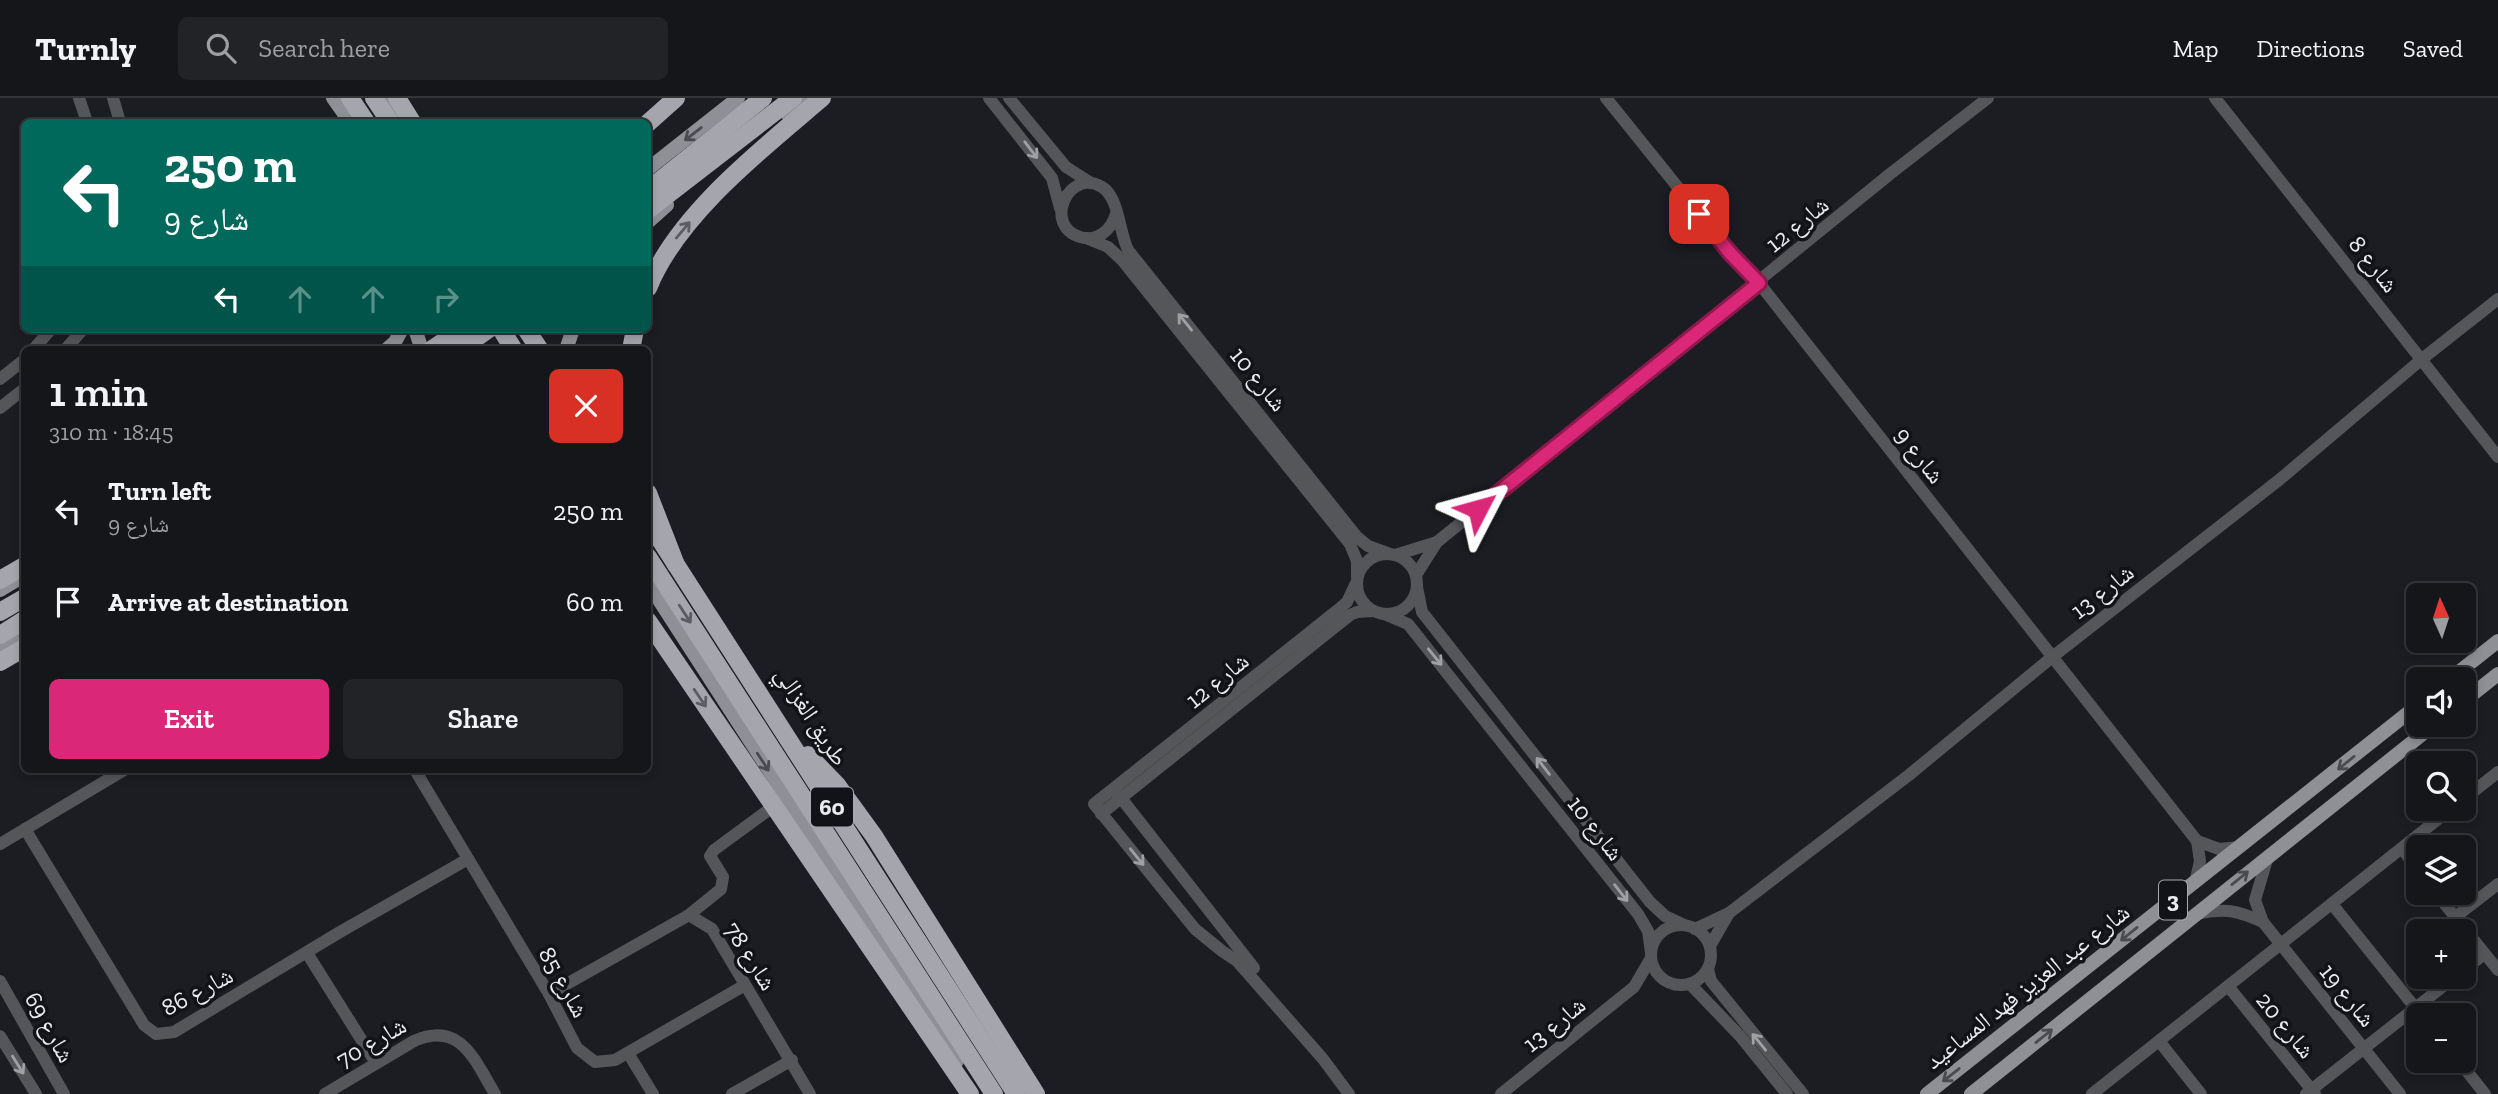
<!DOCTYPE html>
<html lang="en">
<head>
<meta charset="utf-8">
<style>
	body { margin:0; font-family:"Zilla Slab","Noto Naskh Arabic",serif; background:#212327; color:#f1f3f6; height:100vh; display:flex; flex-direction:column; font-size:26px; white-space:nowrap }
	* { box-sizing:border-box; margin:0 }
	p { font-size:23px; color:#9d9fa2 }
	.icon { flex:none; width:38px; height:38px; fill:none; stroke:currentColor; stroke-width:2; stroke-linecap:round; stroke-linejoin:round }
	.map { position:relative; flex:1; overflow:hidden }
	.details { position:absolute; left:21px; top:248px; width:630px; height:427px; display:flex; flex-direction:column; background:#14161a; border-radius:10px; box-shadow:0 4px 10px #0003,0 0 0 2px #333539 }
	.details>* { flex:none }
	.guide { position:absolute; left:21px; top:21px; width:630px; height:214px; border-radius:10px; box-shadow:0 4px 10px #0003,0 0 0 2px #333539; background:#00695c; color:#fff; overflow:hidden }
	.needle { width:46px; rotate:357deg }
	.buttons { position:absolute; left:2406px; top:485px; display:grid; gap:14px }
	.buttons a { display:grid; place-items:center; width:70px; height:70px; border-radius:10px; background:#14161a; box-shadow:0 4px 10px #0003,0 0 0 2px #333539; font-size:35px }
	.pin { position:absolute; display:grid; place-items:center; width:60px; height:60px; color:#fff; margin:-30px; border-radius:14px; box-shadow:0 4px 10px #0006 }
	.me { position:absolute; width:77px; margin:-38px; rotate:51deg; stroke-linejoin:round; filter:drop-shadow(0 0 5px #0008) }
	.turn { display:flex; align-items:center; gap:24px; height:147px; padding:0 28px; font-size:32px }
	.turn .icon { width:91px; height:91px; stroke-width:2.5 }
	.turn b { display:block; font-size:49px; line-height:60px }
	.lanes { display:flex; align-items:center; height:66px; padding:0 28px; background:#0003; justify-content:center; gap:35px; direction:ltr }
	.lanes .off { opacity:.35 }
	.round { display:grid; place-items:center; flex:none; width:74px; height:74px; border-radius:10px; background:#212327 }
	.head { display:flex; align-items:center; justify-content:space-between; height:119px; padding:0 28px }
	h1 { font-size:42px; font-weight:600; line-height:52px }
	.button { display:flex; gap:14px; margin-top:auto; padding:14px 28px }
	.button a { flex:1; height:80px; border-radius:10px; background:#db2777; color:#fff; font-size:28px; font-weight:600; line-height:80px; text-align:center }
	.button a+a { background:#212327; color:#f1f3f6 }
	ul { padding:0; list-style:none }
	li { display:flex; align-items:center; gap:21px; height:91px; padding:0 28px }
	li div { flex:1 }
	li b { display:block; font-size:26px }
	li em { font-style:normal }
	header { display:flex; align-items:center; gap:42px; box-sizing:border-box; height:98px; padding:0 35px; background:#14161a; border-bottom:2px solid #333539 }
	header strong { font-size:33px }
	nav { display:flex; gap:38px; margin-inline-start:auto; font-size:24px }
	.search { width:490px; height:63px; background:#212327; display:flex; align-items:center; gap:18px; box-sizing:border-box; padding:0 24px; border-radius:10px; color:#9d9fa2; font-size:26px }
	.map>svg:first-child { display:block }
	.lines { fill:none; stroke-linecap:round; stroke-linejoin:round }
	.minor { stroke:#555659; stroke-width:12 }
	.major { stroke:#8e9095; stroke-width:14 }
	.highway { stroke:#a5a6ad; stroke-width:18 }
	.highway-bridge { stroke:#a5a6ad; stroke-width:18 }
	.oneway { stroke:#4a4b50 }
	.oneway2 { stroke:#a0a0a4 }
	.oneway3 { stroke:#5c5c62 }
	.route-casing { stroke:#8e194d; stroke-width:18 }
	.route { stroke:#db2777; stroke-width:12 }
	.labels { text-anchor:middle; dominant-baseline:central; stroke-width:7; stroke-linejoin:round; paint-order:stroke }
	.shield { fill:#121318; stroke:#a9aaae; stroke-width:2 }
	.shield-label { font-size:23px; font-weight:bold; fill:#eaebee }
	.street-label { font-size:24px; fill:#eaebee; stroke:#121318 }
</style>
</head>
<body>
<header>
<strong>Turnly</strong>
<div class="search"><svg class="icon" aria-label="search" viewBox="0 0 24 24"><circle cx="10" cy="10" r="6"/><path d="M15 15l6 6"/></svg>Search here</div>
<nav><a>Map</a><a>Directions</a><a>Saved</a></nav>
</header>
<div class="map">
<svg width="2498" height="996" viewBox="0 0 2498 996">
	<rect width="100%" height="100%" fill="#1b1d22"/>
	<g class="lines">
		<g class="minor">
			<polyline points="79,0 87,24"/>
			<polyline points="113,0 120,24"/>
			<polyline points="989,0 1052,80 1060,110"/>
			<polyline points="1009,0 1066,69 1091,85"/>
			<polyline points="1606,0 1730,154 1759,185 2197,743 2200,763 2195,785"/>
			<polyline points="2215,0 2498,359"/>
			<path d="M1116,116c-5,16 -18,28 -36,23 -38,-12 -11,-70 22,-50 17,10 17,45 26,63l229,287 11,9 22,8"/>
			<polyline points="1086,140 1108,149 1122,162 1350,446 1357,463 1357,479"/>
			<polyline points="33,252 51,231"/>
			<polyline points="65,252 83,231"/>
			<polyline points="0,281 24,262"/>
			<polyline points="0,310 24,291"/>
			<circle cx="1387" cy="486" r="30"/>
			<polyline points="1395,457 1437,444"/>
			<polyline points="1416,477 1437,444 1890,76 1988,0"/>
			<polyline points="1417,489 1422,514 1650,804 1665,818 1684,827"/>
			<polyline points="1384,516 1408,526 1638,816 1648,833 1651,855"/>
			<polyline points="415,672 549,896 577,950 595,964 615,962 745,887"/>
			<polyline points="1114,691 1254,870"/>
			<polyline points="2464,701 2498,674"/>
			<polyline points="1101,716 1350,517 1357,514 1373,513"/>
			<polyline points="25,731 144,927 156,936 174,934 340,834 468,761"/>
			<polyline points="2197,743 2219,751 2240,749"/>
			<polyline points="0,746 124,672"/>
			<polyline points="2402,750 2418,773"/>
			<polyline points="2268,758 2255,802 2263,824 2400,996"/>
			<polyline points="2435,794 2498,872"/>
			<polyline points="2332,806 2421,917"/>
			<path d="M2196,816c30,-6 40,-4 67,8"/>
			<polyline points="689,817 712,831 810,996"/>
			<polyline points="2454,820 2498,786"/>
			<circle cx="1681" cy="857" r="30"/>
			<polyline points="1695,831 1729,815 1909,677 2051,560 2279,382 2422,261 2498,201"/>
			<polyline points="1710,848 1729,815"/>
			<polyline points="307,855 376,965"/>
			<polyline points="1708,871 1711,883 1803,996"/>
			<polyline points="2464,872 2484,856"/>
			<polyline points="0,883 64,996"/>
			<polyline points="1690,886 1740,938 1787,996"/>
			<polyline points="2228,888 2315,996"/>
			<polyline points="549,896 689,817 721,791 723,779 710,758 714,752 778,705"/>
			<polyline points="0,938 36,996"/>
			<polyline points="2159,943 2201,996"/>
			<polyline points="628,955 653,996"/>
			<polyline points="2458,962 2485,996"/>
			<path d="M325,996l89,-53c47,-21 61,20 81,53"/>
			<polyline points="732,996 792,962"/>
			<polyline points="1349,996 1323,961 1237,863 1222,853 1195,831 1094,706 1339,511 1347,504 1357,483"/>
			<polyline points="1501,996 1634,889 1651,860"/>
			<polyline points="2092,996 2452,710"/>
			<polyline points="2306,996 2456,878"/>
		</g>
		<g class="major">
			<polyline points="333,0 350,24"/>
			<polyline points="386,0 402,24"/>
			<polyline points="786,15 805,0"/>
			<polyline points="648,71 738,0"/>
			<polyline points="648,124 667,107"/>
			<polyline points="415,231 422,252"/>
			<polyline points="386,252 395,244 402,231"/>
			<polyline points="566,252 573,231"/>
			<polyline points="648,485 957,963"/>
			<polyline points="0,492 20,480"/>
			<polyline points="0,554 24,538"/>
			<polyline points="2450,581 2498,543"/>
			<polyline points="2464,603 2498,576"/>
			<polyline points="1927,996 2418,607"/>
			<polyline points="1971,996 2435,626"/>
		</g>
		<g class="highway">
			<polyline points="350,0 366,24"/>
			<polyline points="374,0 390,24"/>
			<polyline points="397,0 412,24"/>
			<polyline points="648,25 676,0"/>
			<polyline points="648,92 763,0"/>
			<polyline points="648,112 793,0"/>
			<path d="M648,190c30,-74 114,-139 174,-190"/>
			<polyline points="501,231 514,252"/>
			<polyline points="526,231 540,252"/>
			<polyline points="431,252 462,231"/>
			<polyline points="459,252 489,231"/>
			<polyline points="631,252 635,231"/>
			<polyline points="648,423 1016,996"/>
			<polyline points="648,459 994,996"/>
			<polyline points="0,482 24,468"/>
			<polyline points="0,514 24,500"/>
			<polyline points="0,537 24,522"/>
			<polyline points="0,564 24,550"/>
			<polyline points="808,657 837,687 874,738 1036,996"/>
		</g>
		<g class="highway-bridge">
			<polyline points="648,395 676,467"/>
			<polyline points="648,523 970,996"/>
		</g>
	</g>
	<defs><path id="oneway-shaft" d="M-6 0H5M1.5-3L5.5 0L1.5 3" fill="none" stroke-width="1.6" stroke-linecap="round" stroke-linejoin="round" transform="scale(1.75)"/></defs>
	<g class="oneway">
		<use href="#oneway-shaft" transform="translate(693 36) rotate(142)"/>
		<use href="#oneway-shaft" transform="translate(763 664) rotate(57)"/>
		<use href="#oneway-shaft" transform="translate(2346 665) rotate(141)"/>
		<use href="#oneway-shaft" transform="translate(2240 780) rotate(-39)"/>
		<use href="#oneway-shaft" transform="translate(2129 836) rotate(141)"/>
		<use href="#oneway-shaft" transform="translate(2044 938) rotate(-39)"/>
		<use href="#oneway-shaft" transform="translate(1951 977) rotate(142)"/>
	</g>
	<g class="oneway2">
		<use href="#oneway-shaft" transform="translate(1031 52) rotate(53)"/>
		<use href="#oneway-shaft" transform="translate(1185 224) rotate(-129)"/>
		<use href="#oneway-shaft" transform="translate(1435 559) rotate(51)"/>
		<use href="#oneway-shaft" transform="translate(1543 668) rotate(-128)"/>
		<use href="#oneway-shaft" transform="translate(1137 759) rotate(51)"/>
		<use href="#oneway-shaft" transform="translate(1621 795) rotate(52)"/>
		<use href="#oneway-shaft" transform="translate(1759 944) rotate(-129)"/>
		<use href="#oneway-shaft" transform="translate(18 967) rotate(58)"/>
	</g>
	<g class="oneway3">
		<use href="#oneway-shaft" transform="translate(683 132) rotate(-50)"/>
		<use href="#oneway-shaft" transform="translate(685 516) rotate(57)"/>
		<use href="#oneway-shaft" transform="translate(700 600) rotate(56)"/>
	</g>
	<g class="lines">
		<defs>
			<polyline id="route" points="1478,411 1759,185 1730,155 1699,116"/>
		</defs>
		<use href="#route" class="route-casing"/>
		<use href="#route" class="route"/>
	</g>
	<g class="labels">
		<g class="shield">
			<rect x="811" y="689.5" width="42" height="39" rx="5"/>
			<rect x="2159" y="782.5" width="28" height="39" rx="5"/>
		</g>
		<g class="shield-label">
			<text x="832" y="709">60</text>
			<text x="2173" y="802">3</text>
		</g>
		<g class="street-label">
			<text transform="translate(1797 126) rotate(-39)">شارع 12</text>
			<text transform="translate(2374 166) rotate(52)">شارع 8</text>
			<text transform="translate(1259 281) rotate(51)">شارع 10</text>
			<text transform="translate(1920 357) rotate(52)">شارع 9</text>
			<text transform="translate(2102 493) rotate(-38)">شارع 13</text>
			<text transform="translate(1217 582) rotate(-39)">شارع 12</text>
			<text transform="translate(812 618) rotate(57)">طريق الغزالي</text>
			<text transform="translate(1596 730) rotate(52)">شارع 10</text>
			<text transform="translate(751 858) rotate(58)">شارع 78</text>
			<text transform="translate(564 884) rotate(61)">شارع 85</text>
			<text transform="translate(2027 888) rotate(-38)">شارع عبد العزيز فهد المساعيد</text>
			<text transform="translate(197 893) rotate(-28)">شارع 86</text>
			<text transform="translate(2348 897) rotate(51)">شارع 19</text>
			<text transform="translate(1554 926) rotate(-39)">شارع 13</text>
			<text transform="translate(2286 927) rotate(51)">شارع 20</text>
			<text transform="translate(50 929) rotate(61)">شارع 69</text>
			<text transform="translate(371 944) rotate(-30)">شارع 70</text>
		</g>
	</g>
</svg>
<div class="buttons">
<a><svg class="needle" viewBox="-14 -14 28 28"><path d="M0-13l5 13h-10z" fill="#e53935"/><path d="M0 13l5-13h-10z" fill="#9d9fa2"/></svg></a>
<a><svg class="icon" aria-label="sound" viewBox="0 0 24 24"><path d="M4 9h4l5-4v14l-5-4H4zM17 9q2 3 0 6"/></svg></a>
<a><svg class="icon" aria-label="search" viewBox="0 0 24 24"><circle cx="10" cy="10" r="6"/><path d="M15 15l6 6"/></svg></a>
<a><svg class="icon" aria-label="layers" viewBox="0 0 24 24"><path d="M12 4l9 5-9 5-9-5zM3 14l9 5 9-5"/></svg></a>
<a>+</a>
<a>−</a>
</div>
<div class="pin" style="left:1699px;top:116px;background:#d93025"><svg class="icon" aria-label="arrive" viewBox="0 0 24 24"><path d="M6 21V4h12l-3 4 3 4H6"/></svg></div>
<svg class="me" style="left:1478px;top:411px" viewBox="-20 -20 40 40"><path d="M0-17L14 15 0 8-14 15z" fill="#db2777" stroke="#fff" stroke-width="4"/></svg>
<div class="guide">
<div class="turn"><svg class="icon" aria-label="left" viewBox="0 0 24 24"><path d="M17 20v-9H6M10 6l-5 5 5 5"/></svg><div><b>250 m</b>شارع 9</div></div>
<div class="lanes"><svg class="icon" aria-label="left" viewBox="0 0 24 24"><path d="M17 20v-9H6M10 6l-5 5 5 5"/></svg><svg class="icon off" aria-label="ahead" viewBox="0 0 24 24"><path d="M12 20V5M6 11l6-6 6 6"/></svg><svg class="icon off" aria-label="ahead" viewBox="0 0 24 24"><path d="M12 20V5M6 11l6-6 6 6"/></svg><svg class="icon off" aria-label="right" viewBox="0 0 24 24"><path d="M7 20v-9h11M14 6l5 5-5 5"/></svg></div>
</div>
<section class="details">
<div class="head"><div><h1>1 min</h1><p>310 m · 18:45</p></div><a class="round" style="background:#d93025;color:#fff"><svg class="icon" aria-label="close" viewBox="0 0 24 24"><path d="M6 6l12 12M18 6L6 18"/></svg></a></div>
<ul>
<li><svg class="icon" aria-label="left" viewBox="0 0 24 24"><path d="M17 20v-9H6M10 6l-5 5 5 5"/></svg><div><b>Turn left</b><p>شارع 9</p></div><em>250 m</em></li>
<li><svg class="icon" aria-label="arrive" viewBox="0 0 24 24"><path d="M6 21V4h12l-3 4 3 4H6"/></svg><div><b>Arrive at destination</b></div><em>60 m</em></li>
</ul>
<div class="button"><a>Exit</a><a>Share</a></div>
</section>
</div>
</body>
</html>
